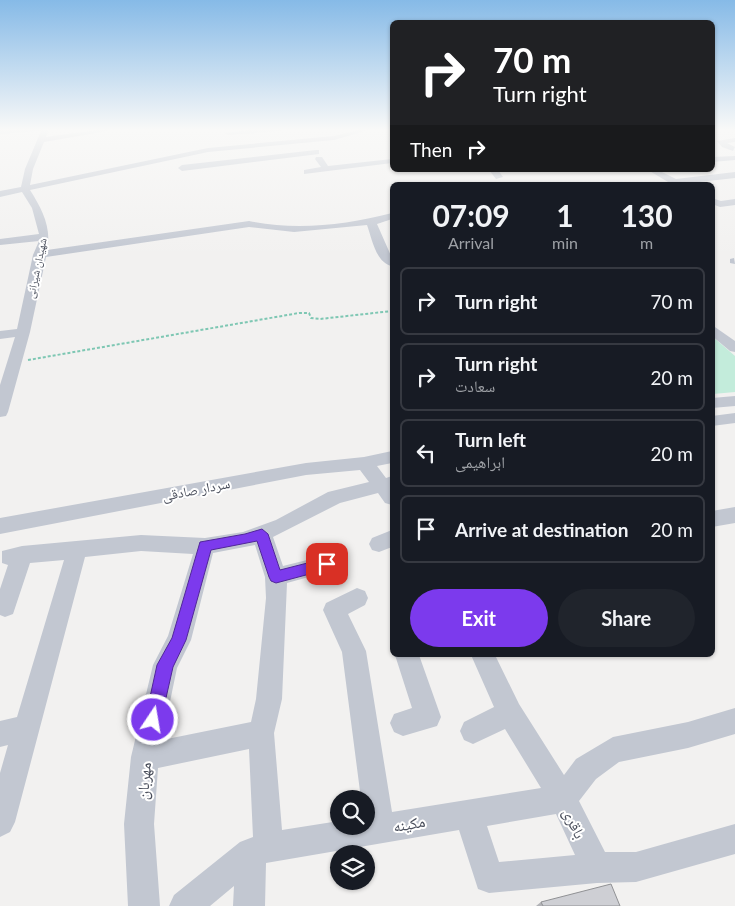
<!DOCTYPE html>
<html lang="en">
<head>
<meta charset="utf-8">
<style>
	body { margin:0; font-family:Lato,"Noto Naskh Arabic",sans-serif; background:#20242c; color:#f1f3f6; height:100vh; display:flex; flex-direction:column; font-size:19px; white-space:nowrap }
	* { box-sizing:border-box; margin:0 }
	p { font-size:16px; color:#9ea1a6 }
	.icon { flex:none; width:28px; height:28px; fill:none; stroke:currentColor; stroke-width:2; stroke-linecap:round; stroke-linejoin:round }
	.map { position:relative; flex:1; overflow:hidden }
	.panel { position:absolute; left:390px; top:182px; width:325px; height:475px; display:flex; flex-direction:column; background:#171b24; border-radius:8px; box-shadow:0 1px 4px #0004 }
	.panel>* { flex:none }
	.hud { position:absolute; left:390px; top:20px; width:325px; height:152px; border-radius:8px; box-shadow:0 1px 4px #0004; background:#202124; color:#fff; overflow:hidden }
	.controls { position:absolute; left:330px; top:790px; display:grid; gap:10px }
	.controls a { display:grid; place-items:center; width:45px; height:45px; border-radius:50%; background:#171b24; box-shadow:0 1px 4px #0004; font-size:25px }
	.pin { position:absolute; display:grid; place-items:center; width:42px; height:42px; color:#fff; margin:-21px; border-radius:10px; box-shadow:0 2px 8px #0006 }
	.me { position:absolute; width:55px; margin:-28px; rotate:12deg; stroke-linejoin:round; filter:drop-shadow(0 0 4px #0008) }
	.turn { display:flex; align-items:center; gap:18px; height:105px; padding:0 20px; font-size:22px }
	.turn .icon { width:65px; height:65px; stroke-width:2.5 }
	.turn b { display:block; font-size:35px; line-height:42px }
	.then { display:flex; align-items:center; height:48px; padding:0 20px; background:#0003; gap:10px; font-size:19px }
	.eta { display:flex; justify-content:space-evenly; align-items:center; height:85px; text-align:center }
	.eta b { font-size:30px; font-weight:700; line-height:35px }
	.cta { display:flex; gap:10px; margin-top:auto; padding:10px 20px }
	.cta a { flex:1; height:58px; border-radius:30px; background:#7c3aed; color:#fff; font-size:20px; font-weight:700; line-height:58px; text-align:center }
	.cta a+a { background:#20242c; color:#f1f3f6 }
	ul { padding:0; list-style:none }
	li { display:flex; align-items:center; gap:15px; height:68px; margin:0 10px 8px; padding:0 10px; border:2px solid #363941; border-radius:8px }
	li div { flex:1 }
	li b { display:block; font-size:19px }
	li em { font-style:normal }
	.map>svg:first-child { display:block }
	.green { fill:#c3ecdb }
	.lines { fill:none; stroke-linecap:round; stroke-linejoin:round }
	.path { stroke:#7ec7b3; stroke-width:2; stroke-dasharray:3 2; stroke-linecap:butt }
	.minor { fill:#c2c7d1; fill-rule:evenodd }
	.wall { fill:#b1b2b6 }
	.building { fill:#cecfd4; stroke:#909194 }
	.route { fill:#7c3aed; stroke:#51269a }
	.labels { text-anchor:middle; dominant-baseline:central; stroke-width:4; stroke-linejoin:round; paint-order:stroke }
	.far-street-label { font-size:11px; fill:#4a4f5c; stroke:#fff }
	.street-label { font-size:14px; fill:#4a4f5c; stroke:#fff }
	.near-street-label { font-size:16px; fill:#4a4f5c; stroke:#fff }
</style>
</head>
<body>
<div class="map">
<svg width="735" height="906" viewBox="0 0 735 906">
	<rect width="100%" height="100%" fill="#f2f1f0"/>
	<polygon class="green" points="713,337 735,356 735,392 713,394"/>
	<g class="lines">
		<polyline class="path" points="28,360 299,313 309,313 311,318 320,319 392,311"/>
		<g class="minor">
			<path d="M16,129h33l-3,8 57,-8 10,1 -69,12 -11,27 -3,16 178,-37 126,-12 28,-7h10l-38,11 -126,12 -178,38c12,19 22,38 17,60l202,-29c47,10 97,4 143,-8v6l-15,5 15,34v8c-16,-3 -20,-27 -25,-41l-73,7 -45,-5 -203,30 -16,75 -22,80 -2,4 -6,1v-32l15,-48 -15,2v-8l17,-2 16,-74 6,-14 -39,4v-6l39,-5 -7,-26 -10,-16 -22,5v-6l21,-4 4,-18 16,-38 -41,3v-4z"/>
			<polygon points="256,129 285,129 281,131 228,135 224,133"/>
			<polygon points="735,138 735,142 727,143 735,147 733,151 722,147 717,141"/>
			<polygon points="316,150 319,150 319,154 182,171 178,168 182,165"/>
			<polygon points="735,156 735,160 712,162 712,157"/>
			<polygon points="316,157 322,157 328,166 392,159 392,163 304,174 304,170 321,167 315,159"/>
			<polygon points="489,170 498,170 503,177 496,179"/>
			<polygon points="648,170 658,170 676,179 735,172 735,178 673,185"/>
			<polygon points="712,198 721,201 735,199 735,205 720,207 712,204"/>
			<polygon points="734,258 735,264 730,263 730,259"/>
			<polygon points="712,325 735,341 735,352 730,351 712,336"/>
			<polygon points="735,396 735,406 712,408 712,398"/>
			<polygon points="735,413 735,423 712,426 712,416"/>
			<path d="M392,451v12l-15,3 9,12 6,-2v29l-7,-2 -7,-10 -38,10 -67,34 10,29 44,-11 7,3 4,6 -4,6 -47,13 -5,116 -8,34 8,97 57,-9v5h27v-27h-5l-19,-147 -19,-42 3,-7 31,-15 8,3 3,7 -3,7 -17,9 18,37 26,161 149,-24 -36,-59 -32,15 -9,-4 -4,-9 4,-9 30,-15 -23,-52h24l24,49 45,71 12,-16 37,-22 75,-15 47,-14v26l-47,14 -69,14 -23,17 -17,22 26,51h31l99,-28v30l-99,28 -39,1 -108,10 -11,-4 -19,-59 -193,33 -1,43h-32l1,-20 -24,20h-41l5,-11 66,-53 13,-5 -4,-88 -91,19 -4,56 6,82h-32l-4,-82 7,-67 22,-92 15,-29 25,-82 -52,-3 -56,6 -70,265 -5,10 -10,5v-64l8,-28 -8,2v-26l17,-4 47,-157 -34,3 -17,51 -8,3 -5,-2v-26l8,-24 -6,-2v-12l20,-5 119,-11 64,3 38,-6 33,-12 52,-28 41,-10 -9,-12 -54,5 -306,59v-16l306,-55 58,-6zM255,545l10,32 1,21 -10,101 -5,23 -89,18 15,-72 14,-28 22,-87zM556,814l19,41 -76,7 -12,-36z"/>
			<polygon points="735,507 735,523 712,527 712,511"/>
			<polygon points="392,530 392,547 379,552 372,550 369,544 372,538"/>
			<polygon points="395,655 419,655 441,717 437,726 403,736 394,732 390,723 394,714 412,708"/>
		</g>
	</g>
	<polygon class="wall" points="541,902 620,906 536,906"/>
	<polygon class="building" points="611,884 620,906 543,906 541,902"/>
	<linearGradient id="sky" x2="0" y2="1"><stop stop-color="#86bae7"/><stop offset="0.51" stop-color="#f9f9f8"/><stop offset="1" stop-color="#f9f9f8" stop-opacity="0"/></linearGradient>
	<rect width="735" height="255" fill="url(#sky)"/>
	<polygon class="route" points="262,529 268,534 280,570 327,558 332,560 334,564 332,568 276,583 271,581 269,577 257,541 211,550 186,640 173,667 161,720 159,726 153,728 147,726 145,720 157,665 172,638 200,542 245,534"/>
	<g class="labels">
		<g class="far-street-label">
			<text transform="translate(36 268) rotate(-78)">شهیدان شیرانی</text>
		</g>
		<g class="street-label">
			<text transform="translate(196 489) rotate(-11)">سردار صادقی</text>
		</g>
		<g class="near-street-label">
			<text transform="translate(143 781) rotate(-85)">مهربان</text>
			<text transform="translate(409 823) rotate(-10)">مکینه</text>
			<text transform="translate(575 823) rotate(65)">باقری</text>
		</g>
	</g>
</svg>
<div class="controls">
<a><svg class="icon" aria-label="search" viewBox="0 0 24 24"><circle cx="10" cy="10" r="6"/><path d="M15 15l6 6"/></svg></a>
<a><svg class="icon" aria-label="layers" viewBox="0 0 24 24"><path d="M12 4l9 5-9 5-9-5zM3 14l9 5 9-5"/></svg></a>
</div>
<div class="pin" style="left:327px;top:564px;background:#d93025"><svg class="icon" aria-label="arrive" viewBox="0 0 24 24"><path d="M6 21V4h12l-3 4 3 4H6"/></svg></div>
<svg class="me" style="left:153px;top:720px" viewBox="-20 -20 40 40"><circle r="17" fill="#7c3aed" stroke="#fff" stroke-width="3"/><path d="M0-11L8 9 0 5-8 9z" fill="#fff"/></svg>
<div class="hud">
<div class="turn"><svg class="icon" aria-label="right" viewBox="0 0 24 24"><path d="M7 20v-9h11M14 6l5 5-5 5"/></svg><div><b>70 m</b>Turn right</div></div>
<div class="then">Then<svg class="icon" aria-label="right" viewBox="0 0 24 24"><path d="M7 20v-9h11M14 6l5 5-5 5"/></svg></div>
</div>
<section class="panel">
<div class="eta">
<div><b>07:09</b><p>Arrival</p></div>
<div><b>1</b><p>min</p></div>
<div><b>130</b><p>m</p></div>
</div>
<ul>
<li><svg class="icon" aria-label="right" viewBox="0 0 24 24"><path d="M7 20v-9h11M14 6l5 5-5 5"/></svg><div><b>Turn right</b></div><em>70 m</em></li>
<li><svg class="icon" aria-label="right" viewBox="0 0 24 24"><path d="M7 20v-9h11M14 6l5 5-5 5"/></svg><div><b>Turn right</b><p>سعادت</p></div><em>20 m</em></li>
<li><svg class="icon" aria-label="left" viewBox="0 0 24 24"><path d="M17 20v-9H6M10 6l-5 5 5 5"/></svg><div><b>Turn left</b><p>ابراهیمی</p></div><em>20 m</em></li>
<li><svg class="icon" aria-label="arrive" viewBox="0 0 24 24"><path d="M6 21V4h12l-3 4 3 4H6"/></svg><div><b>Arrive at destination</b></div><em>20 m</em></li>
</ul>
<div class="cta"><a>Exit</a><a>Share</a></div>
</section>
</div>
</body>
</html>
